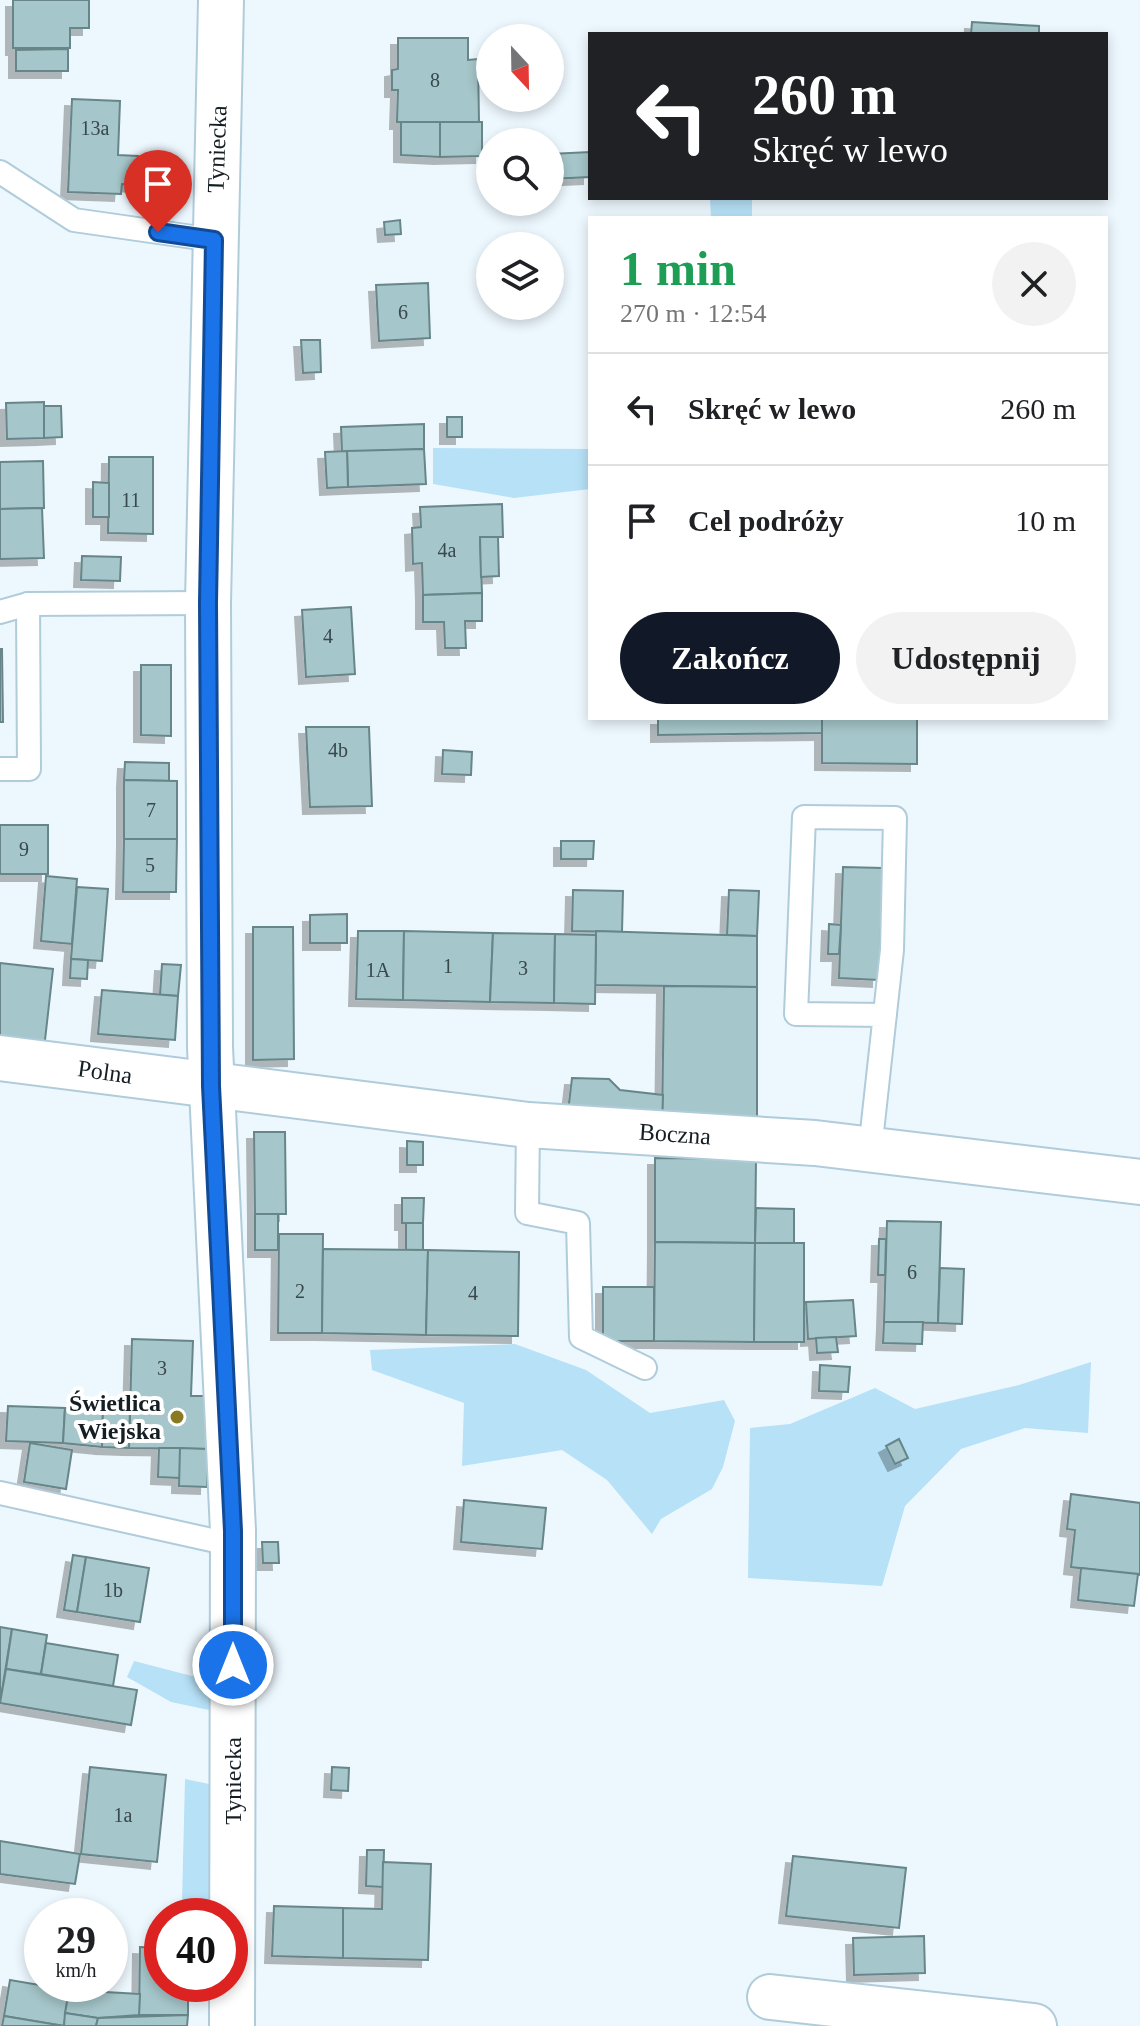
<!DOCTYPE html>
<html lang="pl">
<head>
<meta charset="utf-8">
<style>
	body { margin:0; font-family:"Times New Roman",serif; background:#f2f2f2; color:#202124; height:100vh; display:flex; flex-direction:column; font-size:30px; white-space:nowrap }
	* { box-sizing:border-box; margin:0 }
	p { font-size:26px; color:#757577 }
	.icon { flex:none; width:44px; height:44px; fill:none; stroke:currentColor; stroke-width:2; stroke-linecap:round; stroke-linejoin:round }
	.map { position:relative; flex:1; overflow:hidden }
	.sheet { position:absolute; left:588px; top:216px; width:520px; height:504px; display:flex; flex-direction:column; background:#fff; border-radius:0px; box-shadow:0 4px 12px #0003 }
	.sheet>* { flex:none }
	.hud { position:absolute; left:588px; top:32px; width:520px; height:168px; border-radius:0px; box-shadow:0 4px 12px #0003; background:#202124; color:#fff; overflow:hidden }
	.needle { width:52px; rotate:158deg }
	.tools { position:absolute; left:476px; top:24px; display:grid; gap:16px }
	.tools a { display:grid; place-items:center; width:88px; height:88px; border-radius:50%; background:#fff; box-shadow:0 4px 12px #0003; font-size:40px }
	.speed { position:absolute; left:24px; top:1898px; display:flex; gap:16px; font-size:40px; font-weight:700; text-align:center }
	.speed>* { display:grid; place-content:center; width:104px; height:104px; border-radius:50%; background:#fff; box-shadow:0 4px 12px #0003; line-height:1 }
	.speed small { font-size:20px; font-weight:400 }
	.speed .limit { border:12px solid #d22; background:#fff; color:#111 }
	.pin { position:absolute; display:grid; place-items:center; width:68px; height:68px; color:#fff; margin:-82px -34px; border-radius:50% 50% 50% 0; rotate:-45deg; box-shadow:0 0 8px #0007 }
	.pin .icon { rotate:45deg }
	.me { position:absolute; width:88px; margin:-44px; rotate:0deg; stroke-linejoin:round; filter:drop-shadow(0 0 6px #0008) }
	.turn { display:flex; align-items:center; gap:28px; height:168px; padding:0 32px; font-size:36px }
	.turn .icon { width:104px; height:104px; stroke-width:2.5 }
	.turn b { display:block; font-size:56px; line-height:68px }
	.round { display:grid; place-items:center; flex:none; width:84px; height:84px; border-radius:42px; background:#f2f2f2 }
	.headline { display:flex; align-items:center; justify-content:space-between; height:136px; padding:0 32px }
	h1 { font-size:48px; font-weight:700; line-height:60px; color:#1e9e55 }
	.action { display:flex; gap:16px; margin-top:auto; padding:16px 32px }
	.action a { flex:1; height:92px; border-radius:48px; background:#111827; color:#fff; font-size:32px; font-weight:700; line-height:92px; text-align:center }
	.action a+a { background:#f2f2f2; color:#202124 }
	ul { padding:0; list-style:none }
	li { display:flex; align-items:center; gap:24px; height:112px; padding:0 32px; border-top:2px solid #e0e0e0 }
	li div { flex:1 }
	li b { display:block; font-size:30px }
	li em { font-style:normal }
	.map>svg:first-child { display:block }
	.green { fill:#b7e1f7 }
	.building { fill:#a5c6ca; stroke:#678689; stroke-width:2; filter:url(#shadow) }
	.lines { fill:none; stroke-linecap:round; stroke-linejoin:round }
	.service-casing { stroke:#b0ccda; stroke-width:26 }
	.minor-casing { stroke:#b0ccda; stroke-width:48 }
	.tertiary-casing { stroke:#b0ccda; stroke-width:48 }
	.service { stroke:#fff; stroke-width:22 }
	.minor { stroke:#fff; stroke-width:44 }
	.tertiary { stroke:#fff; stroke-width:44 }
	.route-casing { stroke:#114b97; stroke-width:20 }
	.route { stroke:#1a73e8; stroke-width:14 }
	.poi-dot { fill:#877a20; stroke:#fff; stroke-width:3 }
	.labels { text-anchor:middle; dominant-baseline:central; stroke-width:8; stroke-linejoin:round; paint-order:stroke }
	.number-label { font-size:20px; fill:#38484d }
	.street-label { font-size:24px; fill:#141e23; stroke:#fff }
	.poi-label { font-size:24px; font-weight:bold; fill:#141e23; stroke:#fff; text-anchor:end }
</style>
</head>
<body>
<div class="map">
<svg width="1140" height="2026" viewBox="0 0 1140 2026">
	<defs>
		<filter id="shadow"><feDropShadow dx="-7" dy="7" stdDeviation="0" flood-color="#0004"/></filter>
	</defs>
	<rect width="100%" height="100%" fill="#edf8fe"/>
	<g class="green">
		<polygon points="710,198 752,198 752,218 711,218"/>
		<polygon points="433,448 590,449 590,489 514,498 433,484"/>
		<polygon points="515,1344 586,1370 650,1413 724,1400 735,1421 723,1467 712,1489 661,1519 652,1534 607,1480 562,1450 462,1466 464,1403 372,1370 370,1350"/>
		<polygon points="1091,1362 1088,1433 1025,1428 961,1449 905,1506 882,1586 748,1578 750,1428 790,1424 875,1388 915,1409 1019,1385"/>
		<polygon points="134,1661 219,1683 214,1711 171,1702 127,1677"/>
		<polygon points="185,1779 214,1785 211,1905 182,1901"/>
	</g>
	<g class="building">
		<polygon points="13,0 89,0 89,28 70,28 70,48 13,48"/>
		<polygon points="972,22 1039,26 1039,34 971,34"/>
		<polygon points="398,38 468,38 468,60 478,59 479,122 397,122 398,90 392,90 392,70 398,69"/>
		<polygon points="68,49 68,71 16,71 16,50"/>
		<polygon points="72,99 120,101 118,155 138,156 137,185 122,184 121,194 68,192"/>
		<polygon points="401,122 440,122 440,157 401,155"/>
		<polygon points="440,122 482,122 482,156 440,157"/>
		<polygon points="590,152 590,177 550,179 550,154"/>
		<polygon points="400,220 401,234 385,235 384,222"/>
		<polygon points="428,283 430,338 379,341 376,285"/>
		<polygon points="301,340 320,340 321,372 303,373"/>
		<polygon points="44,402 44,438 7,439 6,403"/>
		<polygon points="44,406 61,406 62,437 44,438"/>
		<rect x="447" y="417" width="15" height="20"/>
		<polygon points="424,424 424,449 342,452 341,427"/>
		<polygon points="424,449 426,484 348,487 347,451"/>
		<polygon points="347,451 348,487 327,488 325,452"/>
		<polygon points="109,457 153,457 153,534 108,533"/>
		<polygon points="43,461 44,508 0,509 0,462"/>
		<polygon points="93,482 109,483 109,517 93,517"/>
		<polygon points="502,504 503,537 480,537 482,593 423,595 422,563 413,564 412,528 421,527 420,507"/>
		<polygon points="42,508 44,558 0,559 0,509"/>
		<polygon points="480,537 498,537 499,576 481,577"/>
		<polygon points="82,556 121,557 120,581 81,580"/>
		<polygon points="482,593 482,621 465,621 466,648 445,648 444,622 423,622 423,595"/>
		<polygon points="351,607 355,674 306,677 302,610"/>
		<polygon points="0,649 2,649 3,722 0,722"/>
		<polygon points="141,665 171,665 171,736 141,735"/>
		<polygon points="658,718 822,718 822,733 658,735"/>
		<polygon points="822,718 917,718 917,764 822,763"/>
		<polygon points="306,727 369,727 372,806 310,807"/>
		<polygon points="443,750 472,752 471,775 442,774"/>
		<polygon points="125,762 169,763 169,781 124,780"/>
		<polygon points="124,780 177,781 177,839 124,839"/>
		<rect x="0" y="825" width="48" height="49"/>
		<polygon points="124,839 177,839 176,892 123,892"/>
		<polygon points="561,841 594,841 593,859 561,859"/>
		<polygon points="843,867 883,868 879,980 839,978"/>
		<polygon points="46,876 77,879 72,944 41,941"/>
		<polygon points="77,887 108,889 102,961 71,959"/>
		<polygon points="573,890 623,891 622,932 572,931"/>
		<polygon points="729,890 759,891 757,936 727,935"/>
		<polygon points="347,914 347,943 310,943 310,915"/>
		<polygon points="829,924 841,925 839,954 828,954"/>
		<polygon points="253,927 293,927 294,1059 253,1060"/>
		<polygon points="358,931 404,931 403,1000 356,999"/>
		<polygon points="404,931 493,933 490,1002 403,1000"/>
		<polygon points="596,931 757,936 757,987 595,985"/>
		<polygon points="493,933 555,934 554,1003 490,1002"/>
		<polygon points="555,934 596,935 595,1004 554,1003"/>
		<polygon points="71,959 88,960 87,979 70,978"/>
		<polygon points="0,963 53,969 44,1049 0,1045"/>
		<polygon points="162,964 181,965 178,996 160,995"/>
		<polygon points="664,986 757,987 757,1125 662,1124"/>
		<polygon points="102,990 178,996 175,1040 98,1034"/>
		<polygon points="572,1078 609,1079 620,1090 663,1095 662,1124 568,1112"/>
		<polygon points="254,1132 285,1132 286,1214 255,1214"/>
		<polygon points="407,1141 423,1142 423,1165 407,1165"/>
		<polygon points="655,1158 756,1159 755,1243 655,1242"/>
		<polygon points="402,1198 424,1198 423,1223 402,1223"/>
		<polygon points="756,1208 794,1209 794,1243 755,1243"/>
		<rect x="255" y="1214" width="23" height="36"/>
		<polygon points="887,1221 941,1222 938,1323 884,1322"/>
		<rect x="406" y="1223" width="17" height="27"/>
		<polygon points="279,1234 323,1234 322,1333 278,1333"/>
		<polygon points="879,1239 886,1239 885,1275 878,1275"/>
		<polygon points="655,1242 755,1243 754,1342 654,1341"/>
		<polygon points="755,1243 804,1243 804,1342 754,1342"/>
		<polygon points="323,1249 428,1250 426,1335 322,1333"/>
		<polygon points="428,1250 519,1252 518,1336 426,1335"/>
		<polygon points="940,1268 964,1269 962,1324 938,1323"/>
		<rect x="603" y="1287" width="51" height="54"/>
		<polygon points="853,1300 856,1336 808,1339 806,1302"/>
		<polygon points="884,1322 923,1322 922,1344 883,1343"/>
		<polygon points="836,1337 838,1352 817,1353 816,1338"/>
		<polygon points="132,1339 193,1341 191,1396 209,1396 208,1449 129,1448"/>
		<polygon points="820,1365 850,1367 848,1392 819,1391"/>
		<polygon points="8,1406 65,1408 63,1443 6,1441"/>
		<polygon points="65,1408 103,1408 102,1447 63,1443"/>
		<polygon points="103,1408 130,1409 129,1448 102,1447"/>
		<polygon points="899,1439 908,1458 895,1464 886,1446"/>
		<polygon points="30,1443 72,1450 66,1489 24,1482"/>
		<polygon points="159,1448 180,1448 180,1478 158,1477"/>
		<polygon points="180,1448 208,1449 207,1487 179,1486"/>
		<polygon points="1071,1494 1140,1503 1140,1575 1071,1567 1075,1530 1067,1529"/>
		<polygon points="464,1500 546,1508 542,1549 461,1542"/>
		<polygon points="262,1542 278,1542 279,1563 263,1563"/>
		<polygon points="73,1555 86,1557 77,1612 64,1610"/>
		<polygon points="86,1557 149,1568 140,1622 77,1612"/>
		<polygon points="1081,1568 1138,1574 1134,1606 1078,1600"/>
		<polygon points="0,1627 12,1629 0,1703"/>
		<polygon points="12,1629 47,1635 41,1674 6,1669"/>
		<polygon points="46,1643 118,1655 113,1686 41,1674"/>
		<polygon points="6,1669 137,1690 131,1725 0,1703"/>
		<polygon points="90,1767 166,1775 157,1862 81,1854"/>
		<polygon points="332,1767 349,1768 348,1791 331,1790"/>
		<polygon points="0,1841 80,1854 75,1884 0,1874"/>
		<polygon points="367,1850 384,1850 383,1887 366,1886"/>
		<polygon points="793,1856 906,1868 899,1928 786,1916"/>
		<polygon points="383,1862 431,1864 428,1960 343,1958 343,1908 382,1909"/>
		<polygon points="274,1906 343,1908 343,1958 272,1956"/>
		<polygon points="924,1936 925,1973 854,1975 853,1938"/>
		<polygon points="140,1947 162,1948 162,1984 188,1984 188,2015 139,2015"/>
		<polygon points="10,1980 69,1990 64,2026 4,2016"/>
		<polygon points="69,1990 140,1994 139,2015 98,2018 65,2013"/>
		<polygon points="65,2013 98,2018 96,2026 64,2026"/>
		<polygon points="188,2015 187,2026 96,2026 98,2018"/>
		<polygon points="4,2016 64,2026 2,2026"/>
	</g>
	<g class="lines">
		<defs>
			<g id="service">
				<polyline points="0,172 74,220 214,240"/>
				<polyline points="0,612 28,604 208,603"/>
				<polyline points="0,769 29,769 28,604"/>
				<polyline points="528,1125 527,1213 578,1223 581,1337 645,1368"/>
				<polyline points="870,1150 892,950 895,818 804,817 796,1014 885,1015"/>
				<polyline points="0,1493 234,1545"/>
			</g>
			<g id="minor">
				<polyline points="0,1058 528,1125 815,1143 1140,1182"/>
				<polyline points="770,1997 1034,2026"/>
			</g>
			<polyline id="tertiary" points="221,0 208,603 210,1047 233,1531 232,2026"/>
		</defs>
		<use href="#service" class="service-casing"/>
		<use href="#minor" class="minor-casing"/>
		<use href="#tertiary" class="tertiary-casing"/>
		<use href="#service" class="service"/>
		<use href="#minor" class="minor"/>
		<use href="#tertiary" class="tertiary"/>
	</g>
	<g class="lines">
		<defs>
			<polyline id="route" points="158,232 214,240 208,603 211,1086 233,1531 233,1665"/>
		</defs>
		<use href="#route" class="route-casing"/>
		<use href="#route" class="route"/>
	</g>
	<circle class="poi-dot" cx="177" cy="1417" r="8"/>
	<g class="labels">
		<g class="number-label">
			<text x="435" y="80">8</text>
			<text x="95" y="128">13a</text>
			<text x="403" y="312">6</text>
			<text x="131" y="500">11</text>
			<text x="447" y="550">4a</text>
			<text x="328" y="636">4</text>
			<text x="338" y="750">4b</text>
			<text x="151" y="810">7</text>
			<text x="24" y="849">9</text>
			<text x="150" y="865">5</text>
			<text x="448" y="966">1</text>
			<text x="523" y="968">3</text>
			<text x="378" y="970">1A</text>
			<text x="912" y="1272">6</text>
			<text x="300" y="1291">2</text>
			<text x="473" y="1293">4</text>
			<text x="162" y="1368">3</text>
			<text x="113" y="1590">1b</text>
			<text x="123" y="1815">1a</text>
		</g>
		<g class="street-label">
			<text transform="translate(217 149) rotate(-88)">Tyniecka</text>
			<text transform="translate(105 1072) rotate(8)">Polna</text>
			<text transform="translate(675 1134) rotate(4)">Boczna</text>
			<text transform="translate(233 1781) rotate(-90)">Tyniecka</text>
		</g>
		<g class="poi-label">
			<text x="161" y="1403">Świetlica<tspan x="161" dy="28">Wiejska</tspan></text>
		</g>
	</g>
</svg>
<div class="tools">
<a><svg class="needle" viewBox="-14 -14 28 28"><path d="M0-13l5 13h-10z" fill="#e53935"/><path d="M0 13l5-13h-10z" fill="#757577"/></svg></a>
<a><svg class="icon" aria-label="search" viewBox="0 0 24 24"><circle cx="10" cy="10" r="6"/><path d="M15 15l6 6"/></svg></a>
<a><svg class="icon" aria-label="layers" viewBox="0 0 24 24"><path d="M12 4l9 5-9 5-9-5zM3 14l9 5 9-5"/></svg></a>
</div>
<div class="speed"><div>29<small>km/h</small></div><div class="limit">40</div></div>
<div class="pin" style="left:158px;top:232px;background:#d93025"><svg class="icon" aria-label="arrive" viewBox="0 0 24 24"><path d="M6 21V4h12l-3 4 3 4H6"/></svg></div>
<svg class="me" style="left:233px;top:1665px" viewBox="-20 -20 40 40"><circle r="17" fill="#1a73e8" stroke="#fff" stroke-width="3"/><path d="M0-11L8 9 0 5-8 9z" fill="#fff"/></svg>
<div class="hud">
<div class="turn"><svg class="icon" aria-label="left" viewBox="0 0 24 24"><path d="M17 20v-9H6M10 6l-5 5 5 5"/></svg><div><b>260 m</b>Skręć w lewo</div></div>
</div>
<section class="sheet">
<div class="headline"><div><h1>1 min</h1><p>270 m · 12:54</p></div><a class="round"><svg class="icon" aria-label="close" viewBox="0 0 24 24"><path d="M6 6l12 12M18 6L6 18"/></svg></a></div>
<ul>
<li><svg class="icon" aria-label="left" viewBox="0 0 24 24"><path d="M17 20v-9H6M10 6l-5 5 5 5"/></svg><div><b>Skręć w lewo</b></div><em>260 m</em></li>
<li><svg class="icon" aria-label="arrive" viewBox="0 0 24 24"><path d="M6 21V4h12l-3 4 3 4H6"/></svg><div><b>Cel podróży</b></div><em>10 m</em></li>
</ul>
<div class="action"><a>Zakończ</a><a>Udostępnij</a></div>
</section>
</div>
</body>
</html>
